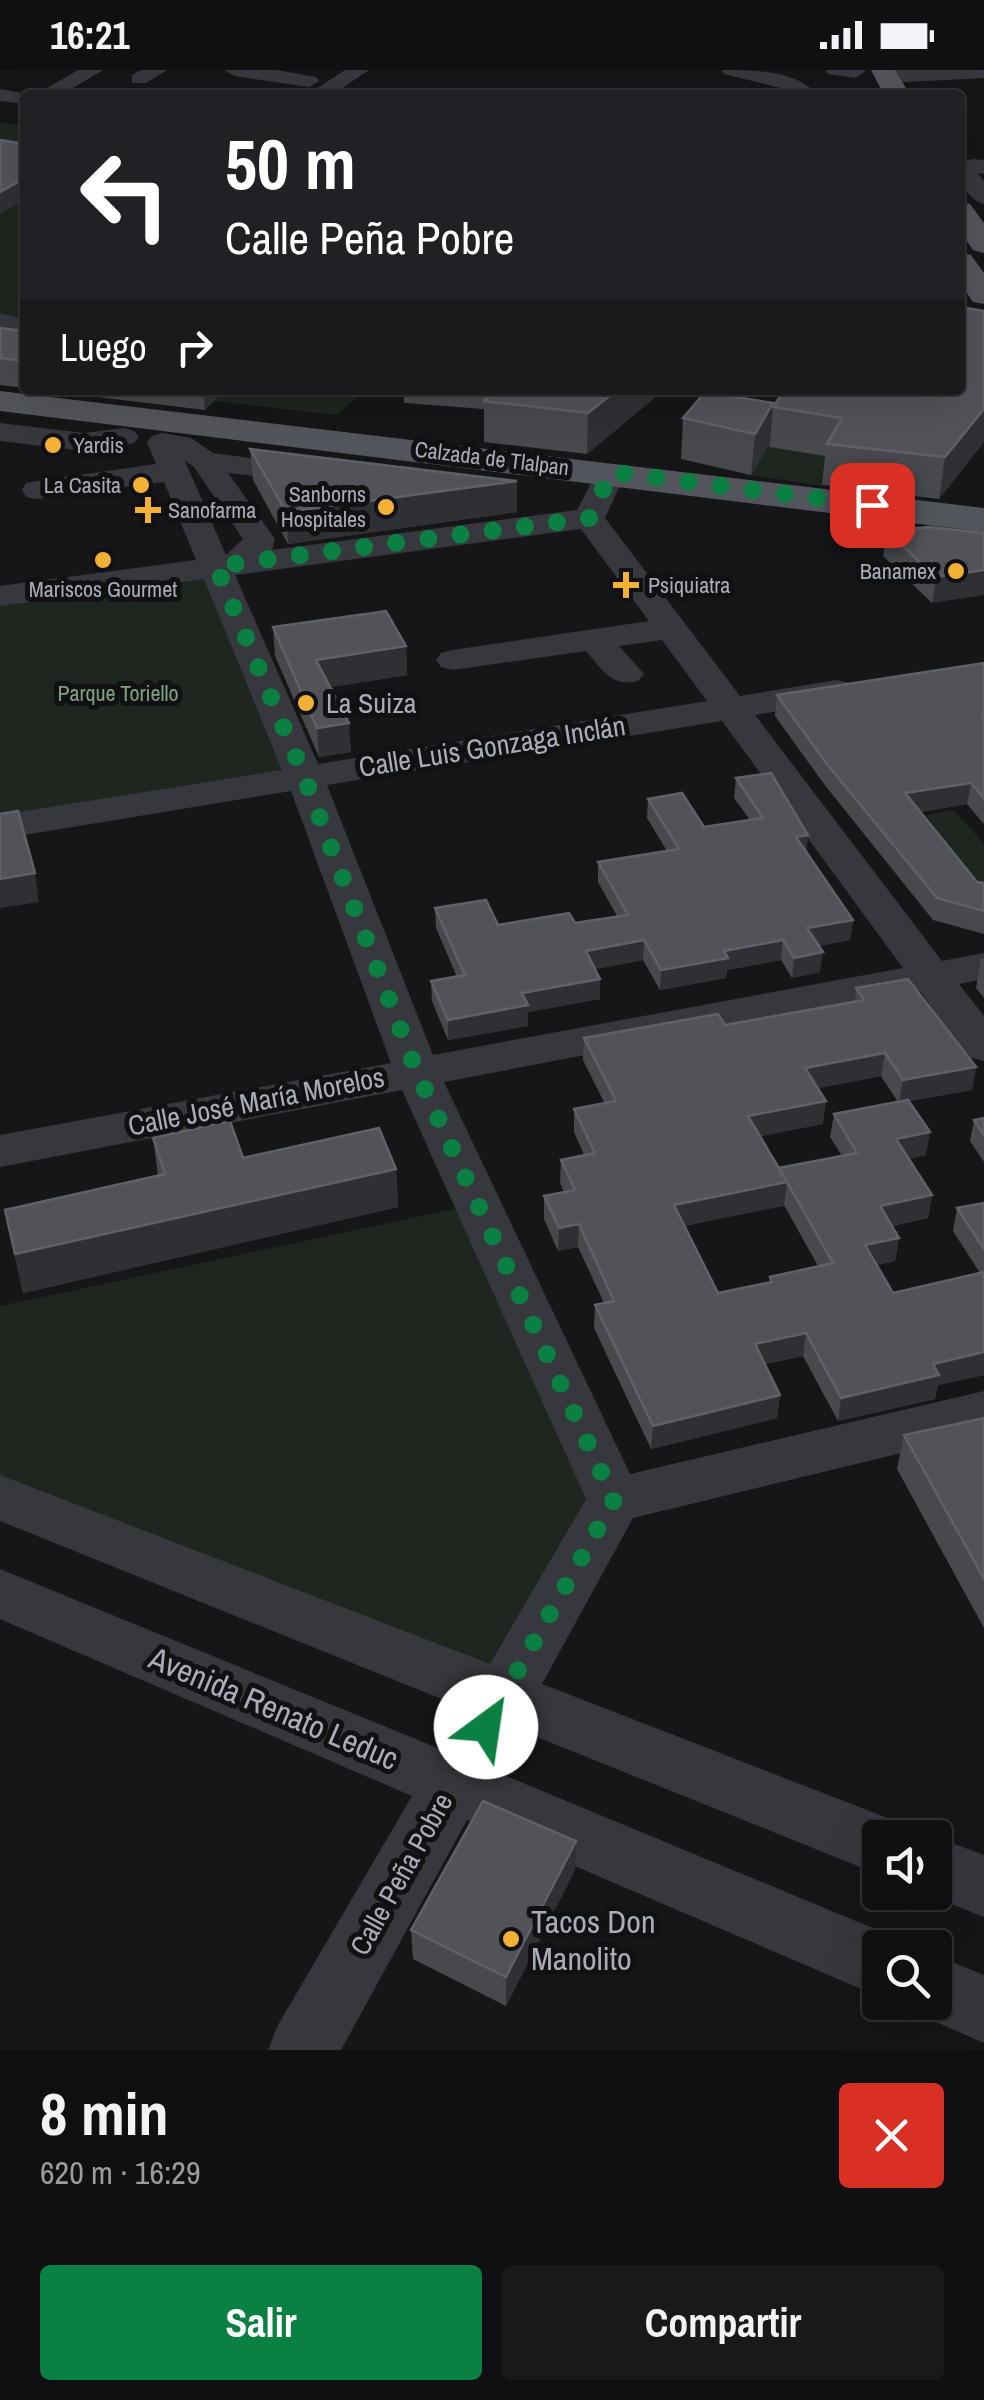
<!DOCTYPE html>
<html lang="es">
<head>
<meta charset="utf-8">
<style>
	body { margin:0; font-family:"Archivo Narrow",sans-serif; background:#19191b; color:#f1f3f6; height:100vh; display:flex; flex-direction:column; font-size:38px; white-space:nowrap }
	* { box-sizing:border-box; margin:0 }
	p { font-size:32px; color:#9c9d9f }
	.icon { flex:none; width:55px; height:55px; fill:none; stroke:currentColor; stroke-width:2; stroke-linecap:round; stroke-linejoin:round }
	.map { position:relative; height:1980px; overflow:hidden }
	.sheet { display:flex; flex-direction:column; background:#101012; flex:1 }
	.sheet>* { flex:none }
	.hud { position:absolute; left:20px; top:20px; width:945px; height:305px; border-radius:10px; box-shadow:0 10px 40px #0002,0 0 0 2px #303032; background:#202124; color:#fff; overflow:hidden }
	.controls { position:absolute; left:862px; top:1750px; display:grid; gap:20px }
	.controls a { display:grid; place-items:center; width:90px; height:90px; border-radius:10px; background:#101012; box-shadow:0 10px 40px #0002,0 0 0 2px #303032; font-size:50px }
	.pin { position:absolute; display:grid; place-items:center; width:85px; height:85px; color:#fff; margin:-42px; border-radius:20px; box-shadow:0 5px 15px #0006 }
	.me { position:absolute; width:110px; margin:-55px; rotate:31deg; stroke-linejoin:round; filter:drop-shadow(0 0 8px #0008) }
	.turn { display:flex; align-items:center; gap:35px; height:210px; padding:0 40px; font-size:45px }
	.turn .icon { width:130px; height:130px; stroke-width:2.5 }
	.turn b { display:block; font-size:70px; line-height:85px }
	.then { display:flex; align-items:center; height:95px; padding:0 40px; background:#0003; gap:20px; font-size:38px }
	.round { display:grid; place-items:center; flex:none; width:105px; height:105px; border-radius:10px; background:#19191b }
	.headline { display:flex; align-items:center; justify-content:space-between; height:170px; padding:0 40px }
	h1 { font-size:60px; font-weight:700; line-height:75px }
	.primary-button { display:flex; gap:20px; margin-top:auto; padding:20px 40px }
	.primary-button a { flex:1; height:115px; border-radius:10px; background:#0b8043; color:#fff; font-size:40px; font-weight:700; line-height:115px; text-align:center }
	.primary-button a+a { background:#19191b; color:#f1f3f6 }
	.status { display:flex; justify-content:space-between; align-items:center; height:70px; padding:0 50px; background:#101012; direction:ltr }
	.status svg { height:28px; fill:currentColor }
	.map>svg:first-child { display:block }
	.green { fill:#1e261f }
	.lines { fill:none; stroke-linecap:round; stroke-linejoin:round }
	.minor { fill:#37383d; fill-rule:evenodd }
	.major { fill:#53555c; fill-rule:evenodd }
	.wall { fill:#47494d; fill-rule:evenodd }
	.shaded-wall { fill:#2f3033 }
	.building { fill:#525359; stroke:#5f6168; stroke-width:2.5 }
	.route { stroke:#0b8043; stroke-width:18; stroke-dasharray:0 32.4 }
	.poi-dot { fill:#f2b134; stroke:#111113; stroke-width:4 }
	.labels { text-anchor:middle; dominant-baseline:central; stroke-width:10; stroke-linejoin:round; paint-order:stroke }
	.far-poi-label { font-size:22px; fill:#a8adb8; stroke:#111113; text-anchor:start }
	.far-street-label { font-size:22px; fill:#a8adb8; stroke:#111113 }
	.far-park-label { font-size:22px; fill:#7fa381; stroke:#111113 }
	.poi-label { font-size:28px; fill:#a8adb8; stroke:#111113; text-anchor:start }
	.street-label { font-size:28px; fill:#a8adb8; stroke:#111113 }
	.near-street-label { font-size:32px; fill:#a8adb8; stroke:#111113 }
	.near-poi-label { font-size:32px; fill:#a8adb8; stroke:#111113; text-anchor:start }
</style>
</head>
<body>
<div class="status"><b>16:21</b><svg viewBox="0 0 49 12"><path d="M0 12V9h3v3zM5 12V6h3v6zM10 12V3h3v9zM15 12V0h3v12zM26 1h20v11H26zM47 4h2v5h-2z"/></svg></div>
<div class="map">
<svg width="984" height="1980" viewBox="0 0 984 1980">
	<rect width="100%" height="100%" fill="#161618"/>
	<g class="green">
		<polygon points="0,52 25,56 25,309 0,306"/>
		<polygon points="120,320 366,320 336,345"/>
		<polygon points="769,377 838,388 822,416 751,405"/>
		<polygon points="216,496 304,706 0,757 0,526"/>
		<polygon points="954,740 984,774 984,829 903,749"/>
		<polygon points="459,1138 588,1424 489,1613 0,1415 0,1236"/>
	</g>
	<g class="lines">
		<g class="minor">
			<polygon points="78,0 103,0 61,25 35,25"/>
			<polygon points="141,0 167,0 146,13 132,13 132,5"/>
			<polygon points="224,0 276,0 316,7 319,11 309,17 234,6"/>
			<polygon points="345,0 369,0 332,25 307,25"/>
			<path d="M721,0c31,0 77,0 96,25h-21l-3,-4 -69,-17z"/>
			<polygon points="825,0 864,0 865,2 855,8 828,4"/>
			<polygon points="892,0 984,0 984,8 887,13 877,7"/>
			<polygon points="0,19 33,25 25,25 25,34 0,31"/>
			<path d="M972,89l12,1v14l-6,-1 6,8v23c-18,-5 -24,-24 -24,-40z"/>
			<polygon points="0,243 25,250 25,266 0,259"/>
			<polygon points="0,353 84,363 124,358 134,361 139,367 134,373 84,381 0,371"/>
			<path d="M162,363l29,5 22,15 111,15 4,6 -4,6 -11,3 -85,-10 47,66 -3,11 305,-40 23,-44h22l4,6 -21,46 135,178 97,-16 13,3 5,8 -5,8 -95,16 187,246 42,-8v26l-25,5 25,32v45l-16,-4 -48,-66 -476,91 186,392 354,-83v42l-351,85 -91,166 361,140 6,14h-29v37l-363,-146 -23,42 410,170 3,7h-27v49l-413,-177 -126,230h-73l10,-25 134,-229 -412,-177v-50l440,180 24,-41 -464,-187v-46l490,189 96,-165 -184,-409 -402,77v-32l391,-72 -100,-272 -291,48v-24l282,-45 -78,-191 -204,27v-20l196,-26 -32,-78 -127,17 -11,-2 -4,-7 4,-7 11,-2 119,-17 -9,-22 5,-6zM185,391l9,6 49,72 -17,16zM581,459l68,92 -196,29 -12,3 -5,7 5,7 12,3 133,-19c16,18 26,37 52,30l6,-7 -25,-28 43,-6 45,61 -389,63 -83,-189zM722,651l181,247 -470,87 -106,-270z"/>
			<polygon points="935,1767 984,1785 984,1847 922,1822 935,1822"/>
			<polygon points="935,1885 984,1905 984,1973 911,1941 907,1932 935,1932"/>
		</g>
		<g class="major">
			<polygon points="871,0 895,0 910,25 884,25"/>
			<polygon points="960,131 970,134 984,153 984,183 973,180 960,161"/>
			<polygon points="960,182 971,185 984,203 984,234 973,232 960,213"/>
			<polygon points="0,321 984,438 984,462 0,341"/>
		</g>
	</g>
	<g class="wall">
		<polygon points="984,241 984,372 939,429 822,415 825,386 769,377 770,374 751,405 681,389 683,348 773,336"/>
		<polygon points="0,258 25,261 25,318 0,315"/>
		<polygon points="40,320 224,320 205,340"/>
		<polygon points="404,320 684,320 677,327 659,324 587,384 484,372 484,339 404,333"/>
		<polygon points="250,379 517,442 288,474 253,410"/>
		<polygon points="886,461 984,463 932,533 883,486"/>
		<polygon points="273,557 406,576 407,605 331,617 351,682 319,687 275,586"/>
		<polygon points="984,593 984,754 967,734 920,742 977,812 984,813 984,864 933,850 824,714 775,646 777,625"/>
		<polygon points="736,708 808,765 806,783 853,850 850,870 818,876 820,902 792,908 781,890 727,900 726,908 660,920 643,890 595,899 600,929 528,942 528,956 448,970 432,931 431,911 457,907 436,858 435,838 498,855 575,853 617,846 598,812 598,792 667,781 647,748 648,729 704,757 750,750 734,728"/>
		<polygon points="984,888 984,928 976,918 981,889"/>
		<path d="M856,918l120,79 -4,23 -63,11 17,54 -17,4 23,36 -4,23 -36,8 7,12 -4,23 -18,4 16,28 87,-20 -27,-42 4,-23 27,-5v172l-46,10 -3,14 -97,22 -35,-65 -38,8 15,31 -3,23 -126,31 -57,-121 1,-23 9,-2 -26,-56 -20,4 -14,-32v-23l20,-4 -4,-9 1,-23 23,-5 -10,-23v-23l31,-5 -22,-44 1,-22 141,-13 130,-23zM881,1006l17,26 -64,12 -4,23 12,19 -63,13 -19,-33 63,-12 -5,-36zM784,1135l34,61 -48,11 -1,6 -51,10 -34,-67z"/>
		<polygon points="984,1048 984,1092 970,1071 974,1050"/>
		<polygon points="153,1068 243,1088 396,1099 398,1137 23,1223 5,1140 158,1106"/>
		<polygon points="984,1348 984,1558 897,1399 904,1365"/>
		<polygon points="575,1800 506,1936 413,1889 411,1860"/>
	</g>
	<g class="shaded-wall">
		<polygon points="25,108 25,130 0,144 0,122"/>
		<polygon points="203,320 224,320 205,340"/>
		<polygon points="617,320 659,320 659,324 587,384 588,343"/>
		<polygon points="773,333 770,374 751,405 755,364"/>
		<polygon points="984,339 984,372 939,429 945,387"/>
		<polygon points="517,411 517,442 288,474 286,442"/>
		<polygon points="984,500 984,525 932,533 936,507"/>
		<polygon points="406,576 407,605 318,619 316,590"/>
		<polygon points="349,653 351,682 319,687 317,658"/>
		<polygon points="971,713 967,734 902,745 905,723"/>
		<polygon points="808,765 806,785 796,767"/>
		<polygon points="35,803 39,832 0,838 0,809"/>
		<polygon points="853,850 850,870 804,878 807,858"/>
		<polygon points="644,870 643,890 585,901 586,881"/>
		<polygon points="783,870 781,890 727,900 726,908 660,920 661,900 724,881"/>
		<polygon points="823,882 820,902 792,908 794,888"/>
		<polygon points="600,909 600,929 528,942 528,956 448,970 448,950 522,923"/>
		<polygon points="885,983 881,1006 803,1021 805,998"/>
		<polygon points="976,997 972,1020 899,1033 903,1010"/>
		<polygon points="826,1031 823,1054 746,1069 748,1046"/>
		<polygon points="930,1062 926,1085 893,1092 896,1069"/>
		<polygon points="396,1099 398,1137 23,1223 15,1184"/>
		<polygon points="787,1112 784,1136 672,1158 674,1135"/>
		<polygon points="932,1125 928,1148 876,1159 880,1136"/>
		<polygon points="579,1154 578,1177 558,1181 559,1158"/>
		<polygon points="899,1168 895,1191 861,1198 865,1175"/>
		<polygon points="806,1263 803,1286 752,1297 755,1274"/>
		<polygon points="984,1282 984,1305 938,1315 935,1329 838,1351 841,1328 933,1294"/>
		<polygon points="780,1325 777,1348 651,1379 653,1356"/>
		<polygon points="576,1771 575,1800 506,1936 506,1907"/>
	</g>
	<g class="building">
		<polygon points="0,70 25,74 25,108 0,122"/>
		<polygon points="960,237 984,241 984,339 945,387 827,374 842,348 773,337 784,320 960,320"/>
		<polygon points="0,258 25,261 25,291 0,288"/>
		<polygon points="496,320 617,320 588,343 484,331"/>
		<polygon points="705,322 773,333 755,364 683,348"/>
		<polygon points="250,379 517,411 286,442"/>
		<polygon points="929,457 984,463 984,500 936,507 886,461"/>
		<polygon points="386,541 406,576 316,590 349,653 317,658 273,557"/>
		<polygon points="984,593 984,645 982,646 984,649 984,728 971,713 905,723 977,812 984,813 984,841 937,828 826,693 777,625"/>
		<polygon points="771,703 808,765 796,767 853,850 807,858 823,882 794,888 783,870 724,881 728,888 661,900 644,870 586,881 600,909 522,923 528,935 448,950 431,911 465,905 435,838 486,830 498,855 569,843 575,853 628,845 598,792 679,779 648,729 682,723 704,757 763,748 736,708"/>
		<polygon points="18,741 35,803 0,809 0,744"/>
		<polygon points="908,909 976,997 903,1010 885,983 805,998 826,1031 748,1046 787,1112 674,1135 718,1223 772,1212 770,1207 833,1193 779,1098 857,1083 834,1044 908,1030 930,1062 896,1069 932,1125 880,1136 899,1168 865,1175 893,1223 984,1202 984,1282 933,1294 939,1305 841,1328 806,1263 755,1274 780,1325 653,1356 595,1235 614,1231 579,1154 559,1158 544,1126 575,1120 561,1090 595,1083 574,1039 616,1031 584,968 718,944 725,955 864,930 856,918"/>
		<polygon points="984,1048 984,1065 974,1050"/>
		<polygon points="230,1051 243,1088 379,1058 396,1099 15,1184 5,1140 165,1104 153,1068"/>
		<polygon points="984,1133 984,1179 957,1138"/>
		<polygon points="984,1348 984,1509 904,1365"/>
		<polygon points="483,1731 576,1771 506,1907 411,1860"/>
	</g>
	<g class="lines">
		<polyline class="route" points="486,1657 614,1430 416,1000 304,706 216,496 590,448 611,402 872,435"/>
	</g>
	<g class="poi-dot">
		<circle cx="53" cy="375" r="10"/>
		<circle cx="141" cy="415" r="10"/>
		<circle cx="386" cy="437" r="10"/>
		<path d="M143 425h10v10h10v10h-10v10h-10v-10h-10v-10h10z"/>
		<circle cx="103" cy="490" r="10"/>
		<circle cx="956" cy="501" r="10"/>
		<path d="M621 500h10v10h10v10h-10v10h-10v-10h-10v-10h10z"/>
		<circle cx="306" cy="633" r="10"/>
		<circle cx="511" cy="1869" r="10"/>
	</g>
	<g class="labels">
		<g class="far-poi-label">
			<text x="73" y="375">Yardis</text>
			<text x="121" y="415" text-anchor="end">La Casita</text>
			<text x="366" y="424" text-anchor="end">Sanborns<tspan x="366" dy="25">Hospitales</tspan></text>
			<text x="168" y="440">Sanofarma</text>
			<text x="936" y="501" text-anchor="end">Banamex</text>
			<text x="648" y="515">Psiquiatra</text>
			<text x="103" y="519" text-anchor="middle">Mariscos Gourmet</text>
		</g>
		<g class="far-street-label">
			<text transform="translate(492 388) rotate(7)">Calzada de Tlalpan</text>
		</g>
		<g class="far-park-label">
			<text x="118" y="623">Parque Toriello</text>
		</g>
		<g class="poi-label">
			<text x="326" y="633">La Suiza</text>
		</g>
		<g class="street-label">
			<text transform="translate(492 676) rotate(-9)">Calle Luis Gonzaga Inclán</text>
			<text transform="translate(256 1031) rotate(-11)">Calle José María Morelos</text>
			<text transform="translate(401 1804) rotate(-61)">Calle Peña Pobre</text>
		</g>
		<g class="near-street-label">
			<text transform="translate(274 1638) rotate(23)">Avenida Renato Leduc</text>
		</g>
		<g class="near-poi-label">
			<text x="531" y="1851">Tacos Don<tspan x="531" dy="37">Manolito</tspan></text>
		</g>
	</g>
</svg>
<div class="controls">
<a><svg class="icon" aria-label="sound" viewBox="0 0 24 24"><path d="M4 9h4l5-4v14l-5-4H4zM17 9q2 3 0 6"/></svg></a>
<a><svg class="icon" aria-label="search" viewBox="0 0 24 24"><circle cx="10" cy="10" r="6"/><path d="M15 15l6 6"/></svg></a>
</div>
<div class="pin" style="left:872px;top:435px;background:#d93025"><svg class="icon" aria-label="arrive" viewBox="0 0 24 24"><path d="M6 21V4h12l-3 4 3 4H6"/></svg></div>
<svg class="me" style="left:486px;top:1657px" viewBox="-20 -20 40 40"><circle r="19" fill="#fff"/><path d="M0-13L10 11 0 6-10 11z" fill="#0b8043"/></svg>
<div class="hud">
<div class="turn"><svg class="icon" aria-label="left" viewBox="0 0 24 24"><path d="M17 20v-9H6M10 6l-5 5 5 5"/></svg><div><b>50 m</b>Calle Peña Pobre</div></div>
<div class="then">Luego<svg class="icon" aria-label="right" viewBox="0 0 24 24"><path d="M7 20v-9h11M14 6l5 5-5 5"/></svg></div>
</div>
</div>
<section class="sheet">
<div class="headline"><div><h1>8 min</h1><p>620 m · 16:29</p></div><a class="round" style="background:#d93025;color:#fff"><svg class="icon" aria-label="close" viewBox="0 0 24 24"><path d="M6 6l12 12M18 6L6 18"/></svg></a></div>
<div class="primary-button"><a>Salir</a><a>Compartir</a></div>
</section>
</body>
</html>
